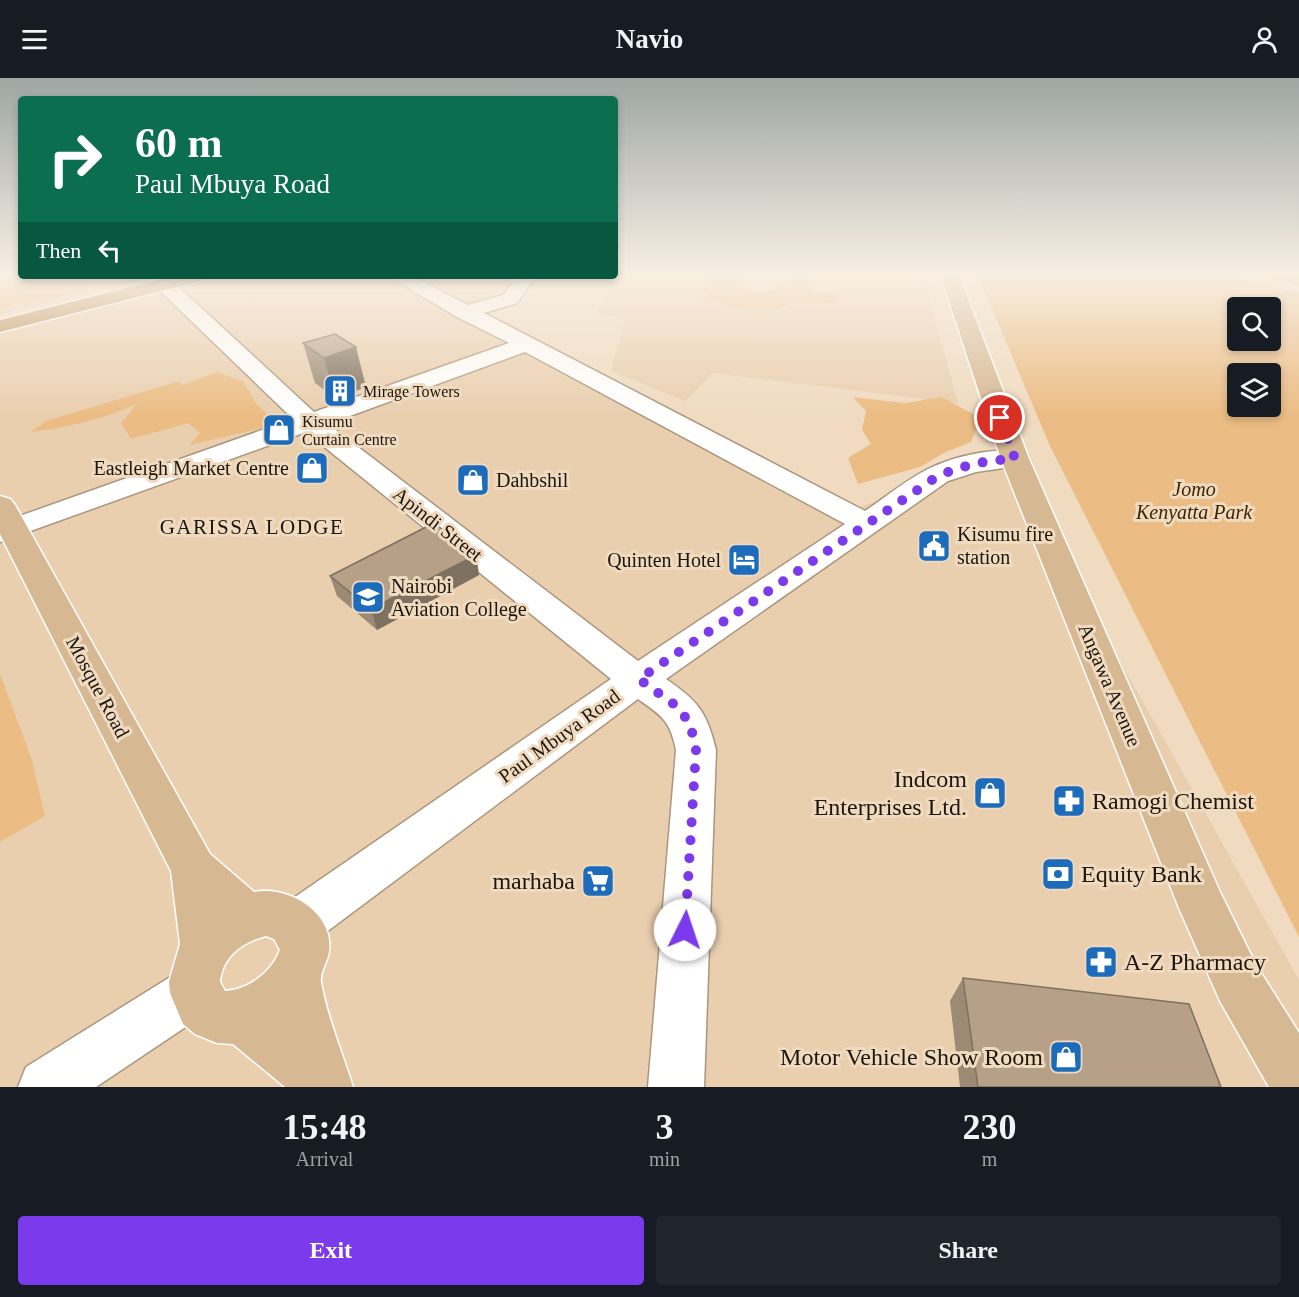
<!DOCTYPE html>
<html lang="en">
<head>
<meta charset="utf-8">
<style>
	body { margin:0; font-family:Georgia,serif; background:#20242c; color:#f1f3f6; height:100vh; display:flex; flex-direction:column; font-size:22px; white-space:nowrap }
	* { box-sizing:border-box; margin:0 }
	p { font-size:20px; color:#9ea1a6 }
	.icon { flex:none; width:33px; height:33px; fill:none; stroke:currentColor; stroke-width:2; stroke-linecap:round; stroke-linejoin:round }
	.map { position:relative; height:1009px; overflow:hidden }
	.side { display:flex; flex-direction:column; background:#171b24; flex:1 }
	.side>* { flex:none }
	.banner { position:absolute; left:18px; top:18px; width:600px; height:183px; border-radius:6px; box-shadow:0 3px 9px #0003; background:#0b6e4f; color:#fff; overflow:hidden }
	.fabs { position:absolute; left:1227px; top:219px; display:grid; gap:12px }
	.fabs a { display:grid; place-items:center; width:54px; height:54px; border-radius:6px; background:#171b24; box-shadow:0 3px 9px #0003; font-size:30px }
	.pin { position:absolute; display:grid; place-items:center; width:51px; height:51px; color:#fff; margin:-26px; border:3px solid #fff; border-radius:50%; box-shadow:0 2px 6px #0007 }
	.me { position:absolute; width:66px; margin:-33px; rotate:4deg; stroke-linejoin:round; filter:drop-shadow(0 0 4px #0008) }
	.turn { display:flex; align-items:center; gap:21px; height:126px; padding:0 18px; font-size:27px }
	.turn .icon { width:78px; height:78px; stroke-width:2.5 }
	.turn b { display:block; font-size:42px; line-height:51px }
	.then { display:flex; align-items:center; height:57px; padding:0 18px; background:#0003; gap:12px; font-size:22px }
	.eta { display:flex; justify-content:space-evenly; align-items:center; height:102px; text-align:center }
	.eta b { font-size:36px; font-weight:700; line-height:42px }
	.cta { display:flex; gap:12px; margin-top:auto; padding:12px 18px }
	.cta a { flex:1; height:69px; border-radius:6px; background:#7c3aed; color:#fff; font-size:24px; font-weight:700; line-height:69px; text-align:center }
	.cta a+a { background:#20242c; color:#f1f3f6 }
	header { display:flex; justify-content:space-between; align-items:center; height:78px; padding:0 18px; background:#171b24; font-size:27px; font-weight:700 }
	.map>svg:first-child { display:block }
	.built { fill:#eacfaf }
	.green { fill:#ebbd84; fill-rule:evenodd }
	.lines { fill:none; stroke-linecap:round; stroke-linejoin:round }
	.minor-casing { stroke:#aa967e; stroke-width:3 }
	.major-casing { stroke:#fff; stroke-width:3 }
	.highway-casing { stroke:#fff; stroke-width:3 }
	.minor { fill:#fff; fill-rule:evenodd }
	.major { fill:#d6b993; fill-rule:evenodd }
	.highway { fill:#ba8a4b; fill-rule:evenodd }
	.wall { fill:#9d8a75 }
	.shaded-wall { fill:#7f715f }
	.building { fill:#b6a188; stroke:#7f715f; stroke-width:1.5 }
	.route { stroke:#7c3aed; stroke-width:10; stroke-dasharray:0 18 }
	.labels { text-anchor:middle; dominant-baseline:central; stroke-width:6; stroke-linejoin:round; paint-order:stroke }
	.far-poi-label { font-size:16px; fill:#1e160d; stroke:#f0dbc1; text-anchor:start }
	.poi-label { font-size:20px; fill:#1e160d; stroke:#f0dbc1; text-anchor:start }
	.park-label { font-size:20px; font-style:italic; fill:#3d2500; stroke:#f0dbc1 }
	.street-label { font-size:20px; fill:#1e160d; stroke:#f0dbc1 }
	.neighbourhood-label { font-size:21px; letter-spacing:1.5px; fill:#1e160d; stroke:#f0dbc1 }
	.near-poi-label { font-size:24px; fill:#1e160d; stroke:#f0dbc1; text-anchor:end }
</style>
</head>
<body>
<header><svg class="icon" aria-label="menu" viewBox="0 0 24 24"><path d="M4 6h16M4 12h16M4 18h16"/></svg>Navio<svg class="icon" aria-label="person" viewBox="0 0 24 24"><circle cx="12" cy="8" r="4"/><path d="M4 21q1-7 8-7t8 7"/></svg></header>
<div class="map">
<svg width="1299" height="1009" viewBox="0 0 1299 1009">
	<rect width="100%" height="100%" fill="#f0dbc1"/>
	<g class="built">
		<polygon points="0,195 21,195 21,198 160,198 0,237"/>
		<polygon points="623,195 922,195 958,325 713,295 685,323 611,293 625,241 596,235"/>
		<polygon points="224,198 509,198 472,248 839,440 861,428 1009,385 1299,902 1299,1009 0,1009 0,255"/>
	</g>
	<g class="green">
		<path d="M705,195h40l-5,7 3,6c28,16 34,-3 57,-11l12,4 -1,11 25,4v8l-21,3 -19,-6c-16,16 -48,11 -69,8l-5,-7 -19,2 5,-8 -4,-5z"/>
		<path d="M977,195h242l80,20v644l-249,-491zM1238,230h32v32h-32zM1238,296h32v32h-32z"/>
		<polygon points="68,198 85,198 88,213 0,229 0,210"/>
		<path d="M217,294l26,9 13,23 19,17 -13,7 -73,17 11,-12 -12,-10 -57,16 -10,-16 16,-19c-33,15 -69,23 -106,28l15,-11 133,-40 3,4z"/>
		<polygon points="853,319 905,325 942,319 980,340 971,364 946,374 920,389 858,406 848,380 871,366 862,352 866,333"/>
		<polygon points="0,596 32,682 45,738 0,764"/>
	</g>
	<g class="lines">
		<defs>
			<g id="minor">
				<path d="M388,198h23l57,29 35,-10 14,-19h19l-19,27 -33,10 381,198c21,-14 41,-31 63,-42 26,-13 69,-23 97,-16l4,6 -4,6 -49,7 -28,9 -282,198c32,22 41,33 50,71l-12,337h-56l28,-337c-6,-30 -14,-34 -38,-51l-325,243 -17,7 -17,-7 -7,-17 7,-17 332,-229 -305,-247 -306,110v-19l293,-104 -136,-131 -3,-4 3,-4h14l143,132 195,-69 -52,-26zM525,274l320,172 -207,137 -310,-237z"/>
				<polygon points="193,888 211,896 219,914 211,932 96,1009 18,1009 26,989 175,896"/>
			</g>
			<g id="major">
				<polygon points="940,195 958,195 1029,381 1220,814 1256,887 1299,955 1299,1009 1269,1009 1220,923 1179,830 1001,381"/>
				<polygon points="1256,195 1299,197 1299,209 1258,199"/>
				<path d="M0,418l10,3 5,6 195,349 44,38c34,-7 80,20 75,59 -1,10 -10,22 -8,31 5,32 22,73 32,105h-68l-52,-43 -16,-1 -22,-9 -12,-10 -13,-31 -1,-11 11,-38 -9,-73 -171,-337zM266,858l8,3 6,11c-8,22 -32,40 -55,41l-5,-9c2,-26 23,-40 46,-46z"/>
			</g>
			<polygon id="highway" points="174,198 206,198 204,202 0,254 0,242"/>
		</defs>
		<use href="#minor" class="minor-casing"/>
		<use href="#major" class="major-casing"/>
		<use href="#highway" class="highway-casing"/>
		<use href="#minor" class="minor"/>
		<use href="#major" class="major"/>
		<use href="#highway" class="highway"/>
	</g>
	<g class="wall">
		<polygon points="303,265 366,309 335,320 315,305"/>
		<polygon points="476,477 479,497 377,552 337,518 330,498"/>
		<polygon points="963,900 1221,1009 960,1009 950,923"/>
	</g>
	<g class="shaded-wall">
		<polygon points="356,269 366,309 335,320 324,280"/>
		<polygon points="476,477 479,497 377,552 371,531"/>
	</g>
	<g class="building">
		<polygon points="335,256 356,269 324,280 303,265"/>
		<polygon points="434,445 476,477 371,531 330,498"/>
		<polygon points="963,900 1189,926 1221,1009 978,1009"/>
	</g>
	<linearGradient id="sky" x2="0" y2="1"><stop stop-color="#9ea6a3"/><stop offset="0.58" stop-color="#f8efe3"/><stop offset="1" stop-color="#f8efe3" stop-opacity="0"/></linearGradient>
	<rect width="1299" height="336" fill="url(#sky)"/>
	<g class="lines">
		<path class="route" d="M685,852l11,-180 -6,-27 -15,-18 -36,-26 299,-203c26,-11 49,-16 77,-17l-15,-41"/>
	</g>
	<defs>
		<symbol id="building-square" viewBox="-11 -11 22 22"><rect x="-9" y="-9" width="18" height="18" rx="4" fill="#1c6cbb" stroke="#f0dbc1"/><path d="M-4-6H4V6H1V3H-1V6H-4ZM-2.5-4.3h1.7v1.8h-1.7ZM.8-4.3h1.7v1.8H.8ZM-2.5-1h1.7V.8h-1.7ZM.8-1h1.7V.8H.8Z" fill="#fff"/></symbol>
		<symbol id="shop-square" viewBox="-11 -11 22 22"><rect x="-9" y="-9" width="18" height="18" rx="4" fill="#1c6cbb" stroke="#f0dbc1"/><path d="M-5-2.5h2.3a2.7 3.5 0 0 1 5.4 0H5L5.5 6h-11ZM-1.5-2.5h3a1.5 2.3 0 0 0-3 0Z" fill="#fff"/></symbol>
		<symbol id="civic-square" viewBox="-11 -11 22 22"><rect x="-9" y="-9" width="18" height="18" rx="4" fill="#1c6cbb" stroke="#f0dbc1"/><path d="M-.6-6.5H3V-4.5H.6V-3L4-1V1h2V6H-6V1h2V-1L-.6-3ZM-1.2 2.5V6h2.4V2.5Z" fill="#fff"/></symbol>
		<symbol id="hotel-square" viewBox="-11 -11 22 22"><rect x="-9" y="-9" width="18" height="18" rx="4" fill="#1c6cbb" stroke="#f0dbc1"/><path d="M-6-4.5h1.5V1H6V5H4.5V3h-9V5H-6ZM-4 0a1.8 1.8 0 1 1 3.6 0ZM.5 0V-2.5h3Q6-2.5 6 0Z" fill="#fff"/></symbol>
		<symbol id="university-square" viewBox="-11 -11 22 22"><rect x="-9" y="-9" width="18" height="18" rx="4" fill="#1c6cbb" stroke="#f0dbc1"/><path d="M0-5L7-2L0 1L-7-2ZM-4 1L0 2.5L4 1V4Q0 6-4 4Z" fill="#fff"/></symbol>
		<symbol id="pharmacy-square" viewBox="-11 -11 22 22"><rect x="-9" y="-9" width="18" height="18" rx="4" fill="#1c6cbb" stroke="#f0dbc1"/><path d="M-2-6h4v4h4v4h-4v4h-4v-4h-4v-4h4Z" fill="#fff"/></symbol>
		<symbol id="bank-square" viewBox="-11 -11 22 22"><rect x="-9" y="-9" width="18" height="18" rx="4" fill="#1c6cbb" stroke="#f0dbc1"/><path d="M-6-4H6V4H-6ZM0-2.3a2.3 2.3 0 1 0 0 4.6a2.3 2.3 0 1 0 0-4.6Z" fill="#fff"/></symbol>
		<symbol id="supermarket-square" viewBox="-11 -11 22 22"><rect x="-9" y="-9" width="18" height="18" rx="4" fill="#1c6cbb" stroke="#f0dbc1"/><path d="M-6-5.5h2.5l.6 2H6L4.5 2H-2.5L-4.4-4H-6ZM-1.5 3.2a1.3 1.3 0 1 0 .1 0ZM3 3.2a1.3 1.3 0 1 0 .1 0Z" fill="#fff"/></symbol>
	</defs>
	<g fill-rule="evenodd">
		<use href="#building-square" x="321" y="294" width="38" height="38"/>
		<use href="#shop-square" x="260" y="333" width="38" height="38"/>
		<use href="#shop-square" x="293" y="371" width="38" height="38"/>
		<use href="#shop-square" x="454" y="383" width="38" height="38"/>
		<use href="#civic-square" x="915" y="449" width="38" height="38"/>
		<use href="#hotel-square" x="725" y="463" width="38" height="38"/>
		<use href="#university-square" x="349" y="500" width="38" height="38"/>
		<use href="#shop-square" x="971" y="696" width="38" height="38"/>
		<use href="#pharmacy-square" x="1050" y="704" width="38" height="38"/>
		<use href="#bank-square" x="1039" y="777" width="38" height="38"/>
		<use href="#supermarket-square" x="579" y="784" width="38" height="38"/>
		<use href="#pharmacy-square" x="1082" y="865" width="38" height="38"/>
		<use href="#shop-square" x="1047" y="960" width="38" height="38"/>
	</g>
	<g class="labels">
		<g class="far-poi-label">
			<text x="363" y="313">Mirage Towers</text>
			<text x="302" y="343">Kisumu<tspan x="302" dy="18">Curtain Centre</tspan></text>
		</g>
		<g class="poi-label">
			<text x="289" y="390" text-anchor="end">Eastleigh Market Centre</text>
			<text x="496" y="402">Dahbshil</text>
			<text x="957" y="456">Kisumu fire<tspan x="957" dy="23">station</tspan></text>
			<text x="721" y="482" text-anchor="end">Quinten Hotel</text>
			<text x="391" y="508">Nairobi<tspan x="391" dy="23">Aviation College</tspan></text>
		</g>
		<g class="park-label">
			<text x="1194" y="411">Jomo<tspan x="1194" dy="23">Kenyatta Park</tspan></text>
		</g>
		<g class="street-label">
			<text transform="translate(438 446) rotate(38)">Apindi Street</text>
			<text transform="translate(1110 607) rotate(67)">Angawa Avenue</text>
			<text transform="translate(98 609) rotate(62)">Mosque Road</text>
			<text transform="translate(559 658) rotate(-36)">Paul Mbuya Road</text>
		</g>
		<g class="neighbourhood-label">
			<text x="252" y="449">GARISSA LODGE</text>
		</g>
		<g class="near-poi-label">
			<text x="967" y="701">Indcom<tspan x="967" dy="28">Enterprises Ltd.</tspan></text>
			<text x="1092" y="723" text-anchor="start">Ramogi Chemist</text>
			<text x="1081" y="796" text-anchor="start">Equity Bank</text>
			<text x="575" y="803">marhaba</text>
			<text x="1124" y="884" text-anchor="start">A-Z Pharmacy</text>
			<text x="1043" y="979">Motor Vehicle Show Room</text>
		</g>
	</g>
</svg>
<div class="fabs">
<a><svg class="icon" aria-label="search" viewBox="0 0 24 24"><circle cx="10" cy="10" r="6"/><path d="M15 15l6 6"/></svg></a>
<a><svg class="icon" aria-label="layers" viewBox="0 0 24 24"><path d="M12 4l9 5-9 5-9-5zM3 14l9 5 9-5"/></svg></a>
</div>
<div class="pin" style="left:1000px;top:340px;background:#d93025"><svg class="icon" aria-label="arrive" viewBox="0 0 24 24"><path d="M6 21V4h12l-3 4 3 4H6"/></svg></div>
<svg class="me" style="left:685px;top:852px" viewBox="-20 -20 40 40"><circle r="19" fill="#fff"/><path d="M0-13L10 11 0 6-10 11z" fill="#7c3aed"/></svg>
<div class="banner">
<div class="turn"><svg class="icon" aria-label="right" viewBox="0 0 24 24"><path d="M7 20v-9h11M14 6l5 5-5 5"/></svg><div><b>60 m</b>Paul Mbuya Road</div></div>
<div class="then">Then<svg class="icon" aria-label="left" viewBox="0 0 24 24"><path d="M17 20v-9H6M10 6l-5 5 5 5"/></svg></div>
</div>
</div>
<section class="side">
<div class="eta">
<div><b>15:48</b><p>Arrival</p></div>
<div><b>3</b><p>min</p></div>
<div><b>230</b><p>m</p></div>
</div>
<div class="cta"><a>Exit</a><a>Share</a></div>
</section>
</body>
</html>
